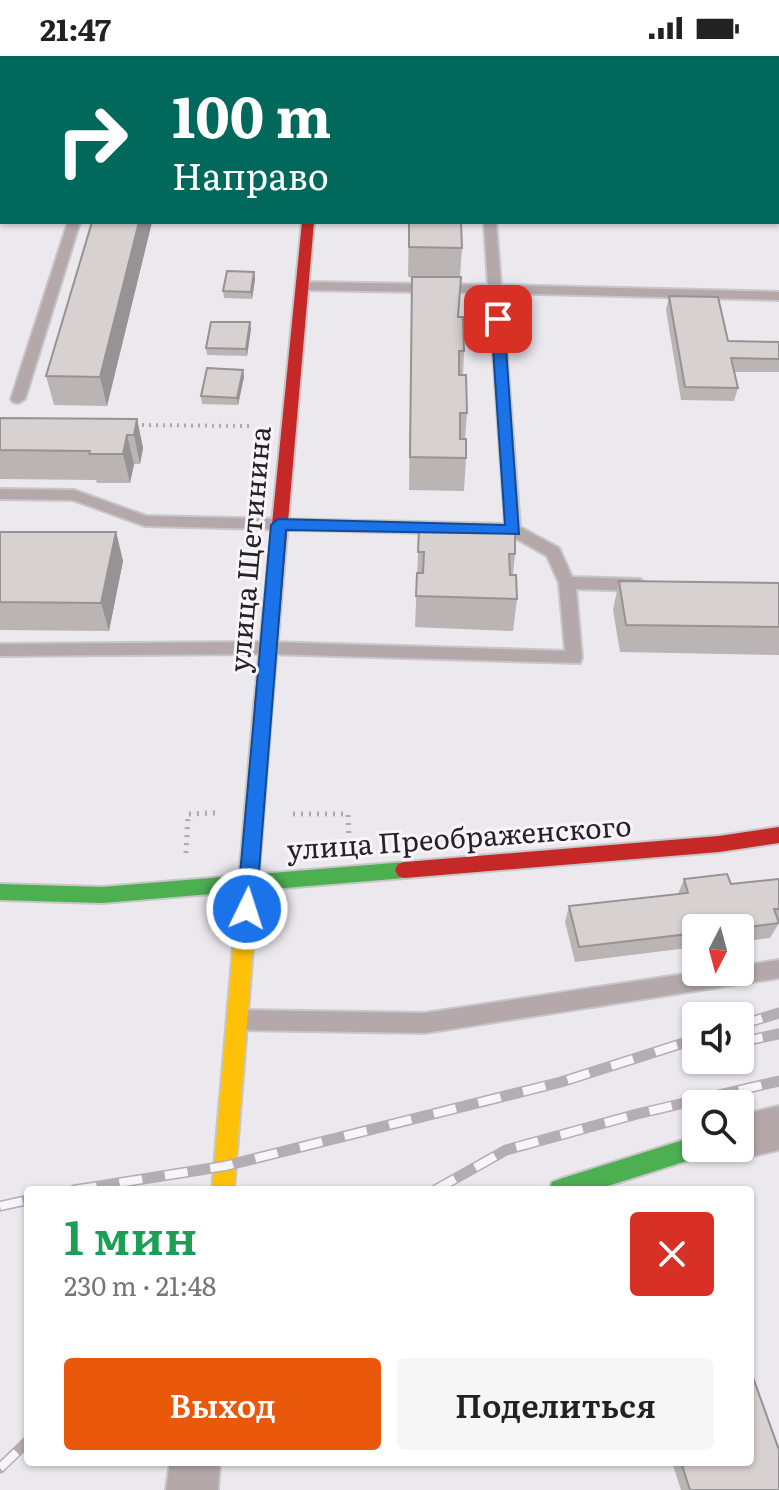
<!DOCTYPE html>
<html lang="ru">
<head>
<meta charset="utf-8">
<style>
	body { margin:0; font-family:Literata,serif; background:#f6f6f6; color:#222; height:100vh; display:flex; flex-direction:column; font-size:30px; white-space:nowrap }
	* { box-sizing:border-box; margin:0 }
	p { font-size:26px; color:#767676 }
	.icon { flex:none; width:44px; height:44px; fill:none; stroke:currentColor; stroke-width:2; stroke-linecap:round; stroke-linejoin:round }
	.map { position:relative; flex:1; overflow:hidden }
	.side { position:absolute; left:24px; top:1130px; width:730px; height:280px; display:flex; flex-direction:column; background:#fff; border-radius:8px; box-shadow:0 2px 6px #0004 }
	.side>* { flex:none }
	.top-card { position:absolute; left:0px; top:0px; width:780px; height:168px; box-shadow:0 2px 6px #0004; background:#00695c; color:#fff; overflow:hidden }
	.needle { width:52px; rotate:186deg }
	.tools { position:absolute; left:682px; top:858px; display:grid; gap:16px }
	.tools a { display:grid; place-items:center; width:72px; height:72px; border-radius:8px; background:#fff; box-shadow:0 2px 6px #0004; font-size:40px }
	.pin { position:absolute; display:grid; place-items:center; width:68px; height:68px; color:#fff; margin:-34px; border-radius:16px; box-shadow:0 4px 12px #0006 }
	.me { position:absolute; width:88px; margin:-44px; rotate:4deg; stroke-linejoin:round; filter:drop-shadow(0 0 6px #0008) }
	.turn { display:flex; align-items:center; gap:28px; height:168px; padding:0 40px; font-size:36px }
	.turn .icon { width:104px; height:104px; stroke-width:2.5 }
	.turn b { display:block; font-size:56px; line-height:68px }
	.round { display:grid; place-items:center; flex:none; width:84px; height:84px; border-radius:8px; background:#f6f6f6 }
	.head { display:flex; align-items:center; justify-content:space-between; height:136px; padding:0 40px }
	h1 { font-size:48px; font-weight:600; line-height:60px; color:#1e9e55 }
	.cta { display:flex; gap:16px; margin-top:auto; padding:16px 40px }
	.cta a { flex:1; height:92px; border-radius:8px; background:#ea580c; color:#fff; font-size:32px; font-weight:600; line-height:92px; text-align:center }
	.cta a+a { background:#f6f6f6; color:#222 }
	.status { display:flex; justify-content:space-between; align-items:center; height:56px; padding:0 40px; background:#fff; direction:ltr }
	.status svg { height:22px; fill:currentColor }
	.map>svg:first-child { display:block }
	.lines { fill:none; stroke-linecap:round; stroke-linejoin:round }
	.lane-casing { stroke:#c7c6c8; stroke-width:4 }
	.street-casing { stroke:#c7c6c8; stroke-width:4 }
	.fast-casing { stroke:#c7c6c8; stroke-width:4 }
	.slow-casing { stroke:#c7c6c8; stroke-width:4 }
	.jam-casing { stroke:#c7c6c8; stroke-width:4 }
	.path-far1 { stroke:#b0a9ac; stroke-width:4; stroke-dasharray:2 5; stroke-linecap:butt }
	.path { stroke:#b0a9ac; stroke-width:5; stroke-dasharray:2 6; stroke-linecap:butt }
	.lane { fill:#b4a8aa; fill-rule:evenodd }
	.street { fill:#b4a8aa; fill-rule:evenodd }
	.fast { fill:#4caf50; fill-rule:evenodd }
	.slow { fill:#ffc107; fill-rule:evenodd }
	.jam { fill:#c62828; fill-rule:evenodd }
	.rail-casing { stroke:#b4aeb2; stroke-width:11 }
	.rail { stroke:#f9f4fc; stroke-width:8; stroke-dasharray:23; stroke-linecap:butt }
	.wall { fill:#bab4b5 }
	.shaded-wall { fill:#979293 }
	.building { fill:#d8d1d2; stroke:#979293; stroke-width:2 }
	.route { fill:#1a73e8; stroke:#114b97; stroke-width:2 }
	.labels { text-anchor:middle; dominant-baseline:central; stroke-width:6; stroke-linejoin:round; paint-order:stroke }
	.street-label { font-size:28px; fill:#232225; stroke:#f9f4fc }
</style>
</head>
<body>
<div class="status"><b>21:47</b><svg viewBox="0 0 49 12"><path d="M0 12V9h3v3zM5 12V6h3v6zM10 12V3h3v9zM15 12V0h3v12zM26 1h20v11H26zM47 4h2v5h-2z"/></svg></div>
<div class="map">
<svg width="779" height="1434" viewBox="0 0 779 1434">
	<rect width="100%" height="100%" fill="#ebe9ed"/>
	<g class="lines">
		<defs>
			<g id="lane">
				<rect x="353" y="0" width="10" height="2"/>
				<rect x="393" y="0" width="10" height="2"/>
				<rect x="470" y="0" width="10" height="2"/>
				<rect x="597" y="0" width="10" height="2"/>
				<rect x="722" y="0" width="10" height="2"/>
				<rect x="778" y="27" width="1" height="6"/>
				<rect x="778" y="71" width="1" height="6"/>
				<polygon points="68,166 80,166 25,343 18,347 13,346 11,343"/>
				<polygon points="484,166 496,166 501,229 779,236 779,244 502,237 520,471 559,492 572,521 640,523 648,529 640,535 576,533 582,602 580,607 267,598 0,600 0,588 267,586 565,595 559,527 547,500 510,479 145,470 73,444 0,443 0,433 74,434 146,460 505,468 489,237 302,234 296,230 302,226 488,229"/>
				<polygon points="779,904 779,922 425,977 241,974 234,971 231,964 234,957 241,954 425,957 698,916 740,916 740,910"/>
			</g>
			<g id="street">
				<rect x="0" y="75" width="2" height="14"/>
				<polygon points="779,1050 779,1094 740,1103 725,1096 723,1092 740,1092 740,1059"/>
				<polygon points="170,1406 220,1406 218,1434 166,1434"/>
			</g>
			<g id="fast">
				<polygon points="405,806 412,808 415,814 412,820 405,822 102,847 0,844 0,828 102,831"/>
				<polygon points="696,1080 696,1092 707,1092 704,1099 696,1102 595,1134 549,1134 552,1126 560,1123"/>
			</g>
			<polygon id="slow" points="263,643 272,650 234,1134 212,1134 254,650"/>
			<g id="jam">
				<rect x="320" y="0" width="10" height="2"/>
				<polygon points="302,166 314,166 272,650 263,657 254,650"/>
				<polygon points="779,771 779,787 719,796 405,822 398,820 395,814 398,808 405,806 719,780"/>
			</g>
		</defs>
		<use href="#lane" class="lane-casing"/>
		<use href="#street" class="street-casing"/>
		<use href="#fast" class="fast-casing"/>
		<use href="#slow" class="slow-casing"/>
		<use href="#jam" class="jam-casing"/>
		<polyline class="path-far1" points="135,369 253,370"/>
		<g class="path">
			<polyline points="293,758 348,758 349,782"/>
			<polyline points="186,797 188,758 215,757"/>
		</g>
		<use href="#lane" class="lane"/>
		<use href="#street" class="street"/>
		<use href="#fast" class="fast"/>
		<use href="#slow" class="slow"/>
		<use href="#jam" class="jam"/>
		<defs>
			<g id="rail">
				<polyline points="740,969 779,957"/>
				<polyline points="740,986 779,978"/>
				<polyline points="74,1134 225,1110 561,1026 696,983"/>
				<polyline points="435,1134 506,1094 637,1058 779,1025"/>
				<polyline points="0,1150 28,1144"/>
				<polyline points="0,1412 28,1385"/>
			</g>
		</defs>
		<use href="#rail" class="rail-casing"/>
		<use href="#rail" class="rail"/>
	</g>
	<g class="wall">
		<polygon points="0,0 31,0 31,2 2,2 2,6 0,6"/>
		<polygon points="170,0 209,0 170,1"/>
		<polygon points="256,0 287,0 286,2 256,2"/>
		<rect x="407" y="0" width="45" height="2"/>
		<polygon points="540,0 585,0 584,2 541,2"/>
		<polygon points="663,0 712,0 711,2 663,2"/>
		<polygon points="92,166 152,166 107,350 54,349 46,320"/>
		<polygon points="409,166 462,192 460,221 408,221"/>
		<polygon points="254,216 255,223 252,243 224,242 223,235"/>
		<polygon points="412,221 459,261 464,295 463,319 467,357 465,383 466,402 464,435 409,434"/>
		<polygon points="669,240 728,285 779,286 779,316 734,316 738,332 734,345 681,344 666,254"/>
		<polygon points="251,273 247,300 207,299 206,292"/>
		<polygon points="243,314 244,321 238,349 202,348 201,340"/>
		<polygon points="0,362 137,363 143,392 140,408 134,408 130,427 97,427 96,424 0,423"/>
		<polygon points="419,474 515,498 513,519 517,543 513,575 415,571"/>
		<polygon points="0,476 116,476 123,505 109,575 0,574"/>
		<polygon points="619,525 779,527 779,599 620,596 613,554"/>
		<polygon points="684,823 731,828 779,823 779,867 770,882 740,886 740,872 696,872 696,891 575,906 565,866 569,850 678,838"/>
		<polygon points="672,1406 750,1406 779,1434 681,1434"/>
	</g>
	<g class="shaded-wall">
		<polygon points="100,0 114,0 114,2 99,2"/>
		<polygon points="139,166 152,166 107,350 100,321"/>
		<polygon points="254,216 255,223 252,243 251,236"/>
		<polygon points="250,266 251,273 247,300 246,293"/>
		<polygon points="243,314 244,321 238,349 237,342"/>
		<polygon points="137,363 143,392 140,408 134,379"/>
		<polygon points="127,379 134,408 130,427 123,398"/>
		<polygon points="116,476 123,505 109,575 101,547"/>
	</g>
	<g class="building">
		<polygon points="63,0 100,0 99,2 62,2"/>
		<polygon points="92,166 139,166 100,321 46,320"/>
		<polygon points="409,166 461,166 462,192 409,191"/>
		<polygon points="227,215 254,216 251,236 223,235"/>
		<polygon points="412,221 461,221 458,261 463,261 464,295 459,295 459,319 466,319 467,357 460,357 460,383 466,383 466,402 410,401"/>
		<polygon points="669,240 718,241 728,285 779,286 779,303 731,302 738,332 685,331"/>
		<polygon points="211,266 250,266 246,293 206,292"/>
		<polygon points="207,312 243,314 237,342 201,340"/>
		<polygon points="0,362 137,363 134,379 127,379 123,398 89,398 90,395 0,394"/>
		<polygon points="419,474 515,477 515,498 509,498 510,519 516,519 517,543 416,540 417,517 423,517 424,496 418,496"/>
		<polygon points="0,476 116,476 101,547 0,546"/>
		<polygon points="619,525 779,527 779,571 626,569"/>
		<polygon points="727,818 731,828 779,823 779,853 774,853 779,867 740,872 696,872 696,877 579,891 569,850 688,837 684,823"/>
		<polygon points="750,1313 779,1394 779,1434 690,1434 681,1406 750,1406"/>
	</g>
	<polygon class="route" points="498,259 504,263 519,478 286,474 256,853 254,859 240,859 237,853 271,469 278,463 505,469 491,263"/>
	<g class="labels">
		<g class="street-label">
			<text transform="translate(248 493) rotate(-85)">улица Щетинина</text>
			<text transform="translate(459 780) rotate(-4)">улица Преображенского</text>
		</g>
	</g>
</svg>
<div class="tools">
<a><svg class="needle" viewBox="-14 -14 28 28"><path d="M0-13l5 13h-10z" fill="#e53935"/><path d="M0 13l5-13h-10z" fill="#767676"/></svg></a>
<a><svg class="icon" aria-label="sound" viewBox="0 0 24 24"><path d="M4 9h4l5-4v14l-5-4H4zM17 9q2 3 0 6"/></svg></a>
<a><svg class="icon" aria-label="search" viewBox="0 0 24 24"><circle cx="10" cy="10" r="6"/><path d="M15 15l6 6"/></svg></a>
</div>
<div class="pin" style="left:498px;top:263px;background:#d93025"><svg class="icon" aria-label="arrive" viewBox="0 0 24 24"><path d="M6 21V4h12l-3 4 3 4H6"/></svg></div>
<svg class="me" style="left:247px;top:853px" viewBox="-20 -20 40 40"><circle r="17" fill="#1a73e8" stroke="#fff" stroke-width="3"/><path d="M0-11L8 9 0 5-8 9z" fill="#fff"/></svg>
<div class="top-card">
<div class="turn"><svg class="icon" aria-label="right" viewBox="0 0 24 24"><path d="M7 20v-9h11M14 6l5 5-5 5"/></svg><div><b>100 m</b>Направо</div></div>
</div>
<section class="side">
<div class="head"><div><h1>1 мин</h1><p>230 m · 21:48</p></div><a class="round" style="background:#d93025;color:#fff"><svg class="icon" aria-label="close" viewBox="0 0 24 24"><path d="M6 6l12 12M18 6L6 18"/></svg></a></div>
<div class="cta"><a>Выход</a><a>Поделиться</a></div>
</section>
</div>
</body>
</html>
